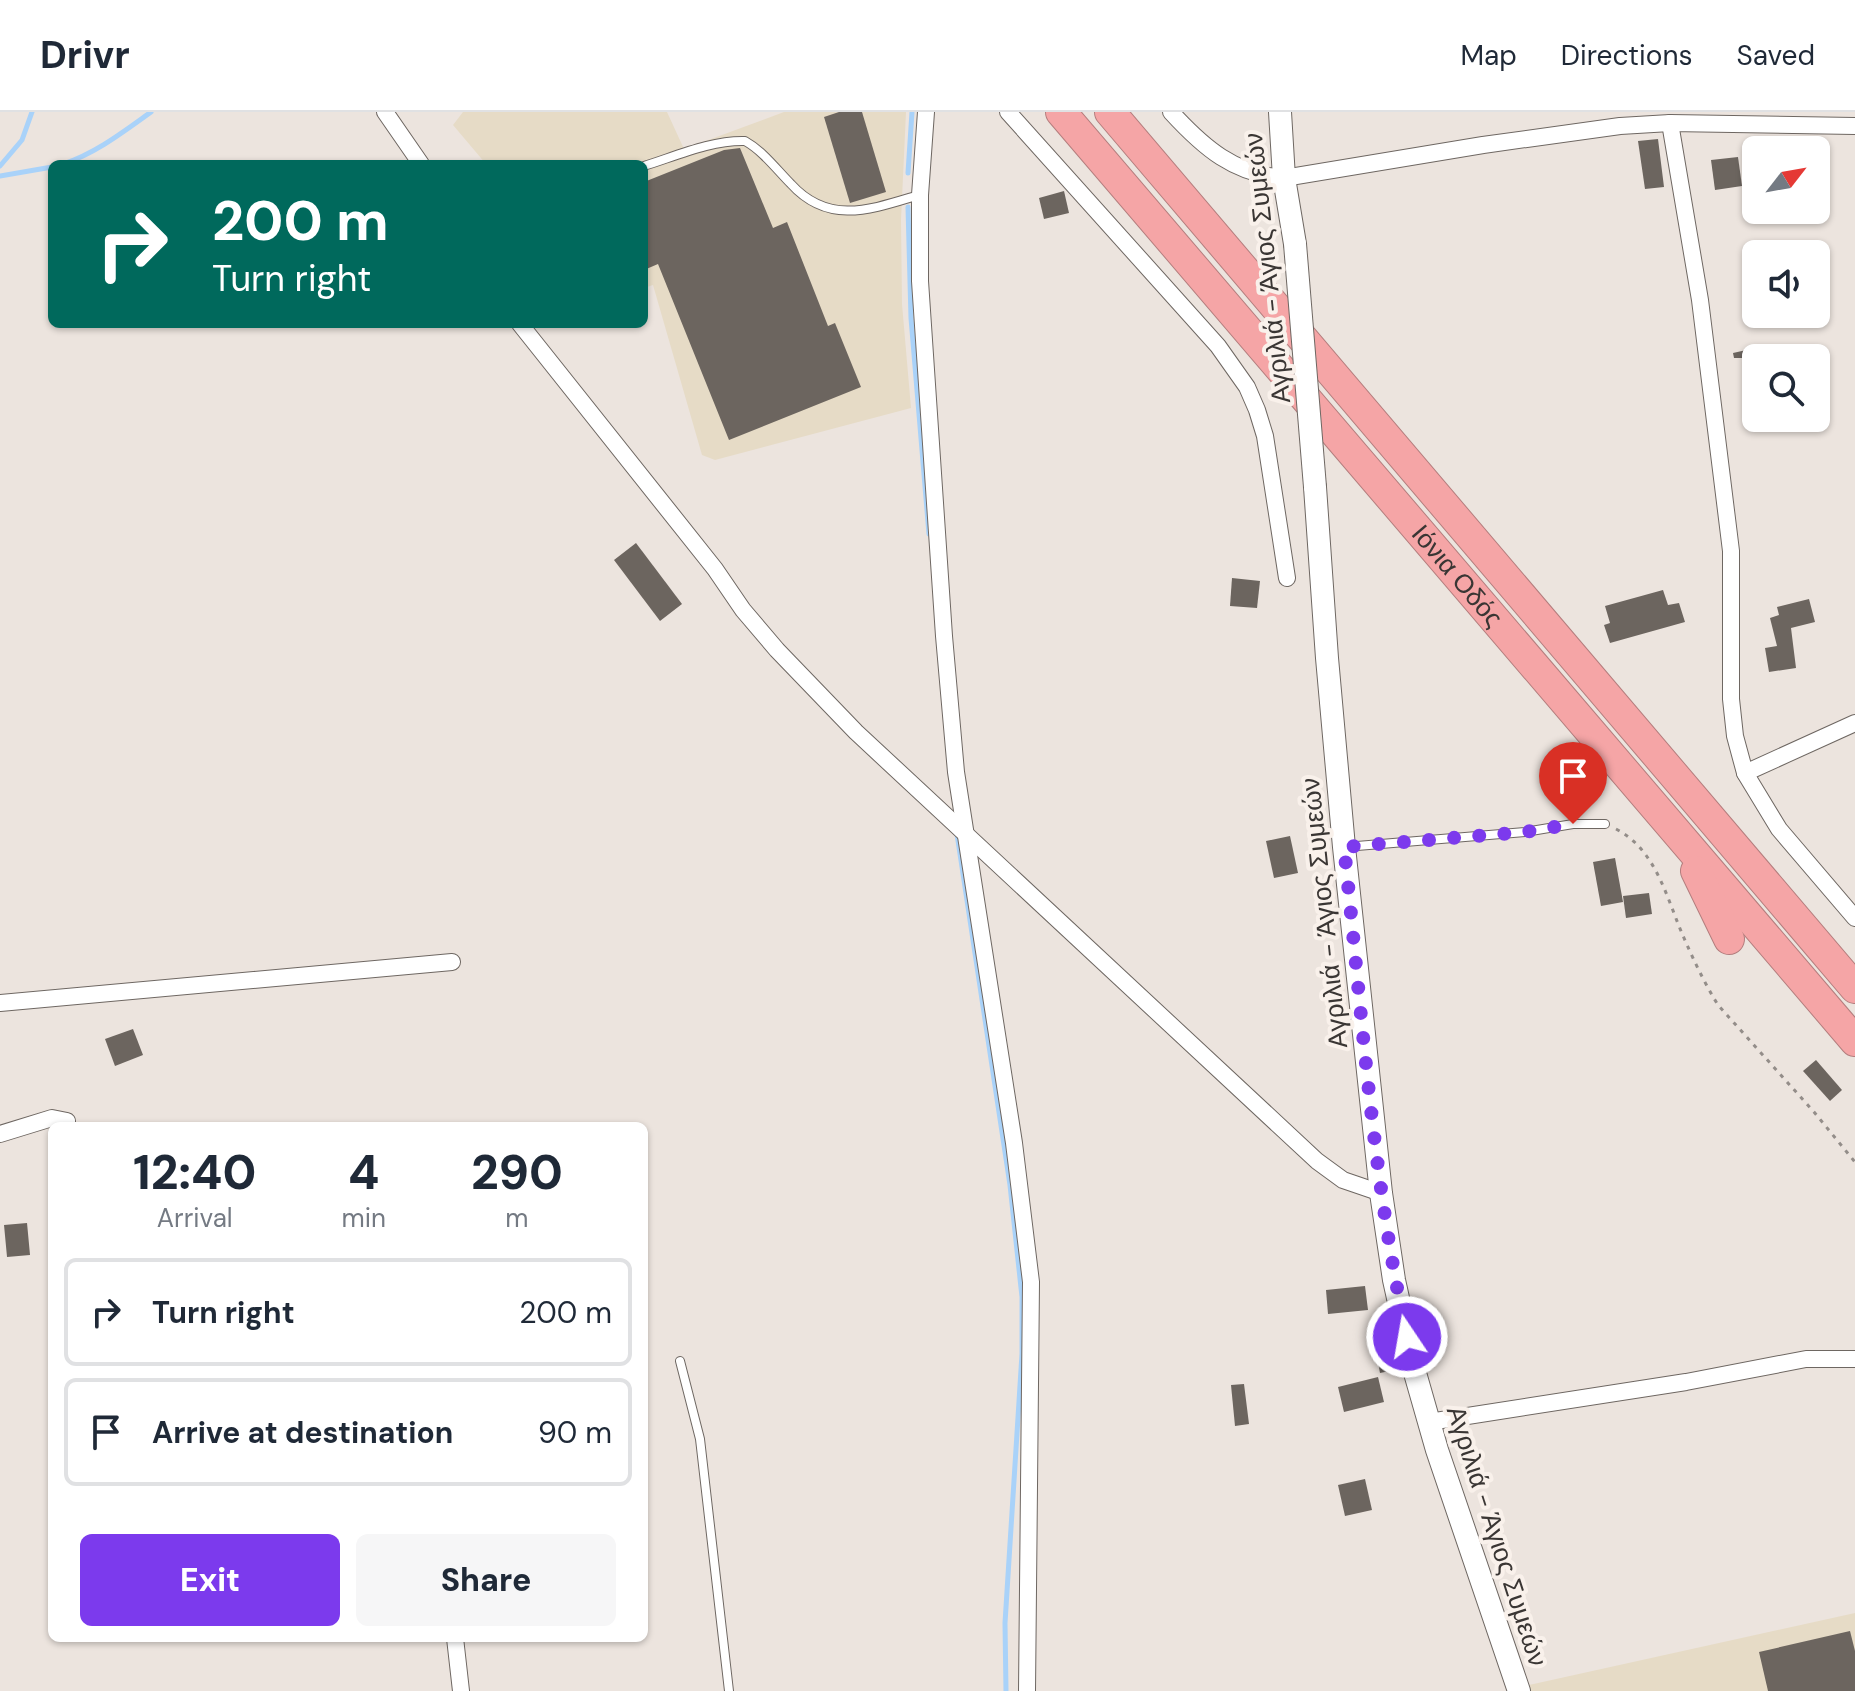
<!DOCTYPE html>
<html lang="en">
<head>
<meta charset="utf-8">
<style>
	body { margin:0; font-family:"DM Sans",sans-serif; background:#f6f6f7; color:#1f2937; height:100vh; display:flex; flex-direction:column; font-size:30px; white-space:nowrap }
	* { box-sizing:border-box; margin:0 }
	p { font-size:26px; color:#747a83 }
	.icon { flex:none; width:44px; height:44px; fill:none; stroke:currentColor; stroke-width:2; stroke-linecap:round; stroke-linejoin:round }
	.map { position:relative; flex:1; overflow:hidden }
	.details { position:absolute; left:48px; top:1010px; width:600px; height:520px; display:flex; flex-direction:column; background:#fff; border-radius:12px; box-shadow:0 2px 6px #0004 }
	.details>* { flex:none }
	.hud { position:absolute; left:48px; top:48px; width:600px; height:168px; border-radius:12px; box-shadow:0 2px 6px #0004; background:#00695c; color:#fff; overflow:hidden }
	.needle { width:52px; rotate:59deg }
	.fabs { position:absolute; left:1742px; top:24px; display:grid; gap:16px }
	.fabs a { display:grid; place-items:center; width:88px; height:88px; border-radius:12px; background:#fff; box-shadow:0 2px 6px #0004; font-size:40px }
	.pin { position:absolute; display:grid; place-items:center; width:68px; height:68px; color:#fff; margin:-82px -34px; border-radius:50% 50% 50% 0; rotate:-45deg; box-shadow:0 0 8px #0007 }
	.pin .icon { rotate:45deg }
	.me { position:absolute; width:88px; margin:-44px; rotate:348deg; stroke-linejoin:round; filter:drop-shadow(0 0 6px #0008) }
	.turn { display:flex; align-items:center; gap:28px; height:168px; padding:0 32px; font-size:36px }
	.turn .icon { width:104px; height:104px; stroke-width:2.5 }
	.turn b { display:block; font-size:56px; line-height:68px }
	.eta { display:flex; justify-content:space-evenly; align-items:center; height:136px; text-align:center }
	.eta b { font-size:48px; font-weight:800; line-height:56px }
	.button { display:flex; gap:16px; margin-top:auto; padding:16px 32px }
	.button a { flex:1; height:92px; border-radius:12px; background:#7c3aed; color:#fff; font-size:32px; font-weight:800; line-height:92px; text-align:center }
	.button a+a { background:#f6f6f7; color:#1f2937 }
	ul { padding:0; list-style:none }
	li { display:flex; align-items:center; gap:24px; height:108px; margin:0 16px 12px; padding:0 16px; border:4px solid #e0e1e3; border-radius:12px }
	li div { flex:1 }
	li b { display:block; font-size:30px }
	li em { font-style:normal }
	header { display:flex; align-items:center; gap:48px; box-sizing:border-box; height:112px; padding:0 40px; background:#fff; border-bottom:2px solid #e0e1e3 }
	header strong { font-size:38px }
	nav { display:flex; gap:44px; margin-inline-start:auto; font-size:28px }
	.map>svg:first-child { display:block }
	.industrial { fill:#e6dbc6 }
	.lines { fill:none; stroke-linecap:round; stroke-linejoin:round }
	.stream { stroke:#a9d2f9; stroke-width:5 }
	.building { fill:#6c655f }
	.service-casing { stroke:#6e6762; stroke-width:10 }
	.minor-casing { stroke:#6e6762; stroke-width:18 }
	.secondary-casing { stroke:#6e6762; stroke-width:24 }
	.motorway-casing { stroke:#b47e7e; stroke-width:32 }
	.path { stroke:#938d89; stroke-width:3; stroke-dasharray:4 6; stroke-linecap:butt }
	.service { stroke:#fff; stroke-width:8 }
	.minor { stroke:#fff; stroke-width:16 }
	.secondary { stroke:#fff; stroke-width:22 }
	.motorway { stroke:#f5a5a6; stroke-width:30 }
	.secondary-bridge-casing { stroke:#6e6762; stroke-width:24; stroke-linecap:butt }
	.secondary-bridge { stroke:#fff; stroke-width:22 }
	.route { stroke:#7c3aed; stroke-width:14; stroke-dasharray:0 25.2 }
	.labels { text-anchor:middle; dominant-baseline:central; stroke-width:8; stroke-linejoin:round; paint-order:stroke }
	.street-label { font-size:26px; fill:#3a3634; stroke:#f9f1eb }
</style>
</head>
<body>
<header>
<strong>Drivr</strong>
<nav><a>Map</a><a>Directions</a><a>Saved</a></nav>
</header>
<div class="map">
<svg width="1855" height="1579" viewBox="0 0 1855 1579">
	<rect width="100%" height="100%" fill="#ece4de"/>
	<g class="industrial">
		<polygon points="463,0 667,0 684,37 784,0 906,0 901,108 902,192 911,296 715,348 702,343 653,173 644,176 644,52 486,52 453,13"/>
		<polygon points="1855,1501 1855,1579 1531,1579 1529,1573"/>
	</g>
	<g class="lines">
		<g class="stream">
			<path d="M63,52c33,-11 60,-32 88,-52"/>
			<polyline points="0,54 22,28 32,0"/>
			<polyline points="908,61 912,0"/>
			<polyline points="0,64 52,55"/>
			<polyline points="908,95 911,206 929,422"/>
			<polyline points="957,722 1010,1073 1022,1185 1022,1242 1005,1511 1006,1579"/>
		</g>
	</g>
	<g class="building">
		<polygon points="839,0 862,0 886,80 850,91 824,5"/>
		<polygon points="1658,27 1664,75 1645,77 1638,29"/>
		<polygon points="740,36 773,116 787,110 828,214 835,211 861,275 729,328 658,152 644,158 644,70 724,38"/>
		<polygon points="1738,45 1742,74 1715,78 1711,48"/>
		<polygon points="1064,79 1069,101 1044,107 1039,86"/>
		<polygon points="1773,232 1776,246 1734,246 1733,241"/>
		<polygon points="636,431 682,492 660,509 614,448"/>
		<polygon points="1232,466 1260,469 1257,496 1230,494"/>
		<polygon points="1663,478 1668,493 1679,491 1685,510 1610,531 1604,513 1610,511 1605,494"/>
		<polygon points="1809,487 1815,510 1791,516 1796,556 1769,560 1765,536 1777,534 1770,506 1779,503 1777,495"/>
		<polygon points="1290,724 1298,761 1274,766 1266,729"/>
		<polygon points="1615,746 1623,790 1601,794 1593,750"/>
		<polygon points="1649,781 1652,802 1626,806 1623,784"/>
		<polygon points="133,917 143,943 115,954 105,927"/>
		<polygon points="1816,948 1842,978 1830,989 1803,959"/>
		<polygon points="27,1111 30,1143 7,1145 4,1113"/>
		<polygon points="1365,1174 1368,1198 1328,1202 1326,1178"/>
		<polygon points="1390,1216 1399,1257 1380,1261 1372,1220"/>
		<polygon points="1378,1265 1384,1290 1344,1300 1338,1275"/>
		<polygon points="1244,1272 1249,1312 1235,1314 1231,1273"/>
		<polygon points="1365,1367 1372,1398 1345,1404 1338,1373"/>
		<polygon points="1850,1519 1855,1539 1855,1579 1768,1579 1759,1540"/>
	</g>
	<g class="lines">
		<defs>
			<g id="service">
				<path d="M644,54c32,-10 68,-26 101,-25 18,10 32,29 46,43 38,42 81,25 128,11"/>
				<polyline points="1345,735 1525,720 1573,712 1605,712"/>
				<polyline points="680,1249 700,1327 729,1579"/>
			</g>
			<g id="minor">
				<polyline points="385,0 421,52"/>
				<polyline points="926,0 920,83 920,169 944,524 956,660 1014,1031 1031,1170 1027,1579"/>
				<polyline points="1008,0 1218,234 1247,275 1257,298 1265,324 1287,466"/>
				<path d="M1171,0c33,36 63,62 113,66l199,-33 137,-19 50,-3 185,3"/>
				<polyline points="1670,11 1700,188 1731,439 1731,587 1735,624 1745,661 1779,717 1855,806"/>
				<polyline points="520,212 715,457 743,498 777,538 856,620 1317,1049 1343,1068 1381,1081"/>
				<polyline points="1745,661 1855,611"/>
				<polyline points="0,891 452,850"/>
				<polyline points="0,1022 52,1006 67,1009"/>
				<polyline points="1429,1310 1686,1270 1806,1247 1855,1247"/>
				<polyline points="455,1526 461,1579"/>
			</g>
			<g id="secondary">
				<polyline points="1280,0 1284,66 1295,132"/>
				<polyline points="1315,375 1327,546 1344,735 1381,1081 1394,1168 1413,1254 1437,1338 1519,1579"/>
			</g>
			<g id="motorway">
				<path id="s1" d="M1061,0l794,929"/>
				<polyline points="1110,0 1855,876"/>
				<polyline points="1696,759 1729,827"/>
			</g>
		</defs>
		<use href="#service" class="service-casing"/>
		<use href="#minor" class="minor-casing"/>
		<use href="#secondary" class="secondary-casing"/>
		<use href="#motorway" class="motorway-casing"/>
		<path class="path" d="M1616,717c41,21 51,71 68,109 10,23 21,46 34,67l96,107 41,50"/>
		<use href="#service" class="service"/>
		<use href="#minor" class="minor"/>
		<use href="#secondary" class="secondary"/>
		<use href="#motorway" class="motorway"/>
		<defs>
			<polyline id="secondary-bridge" points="1295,132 1315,375"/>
		</defs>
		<use href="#secondary-bridge" class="secondary-bridge-casing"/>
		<use href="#secondary-bridge" class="secondary-bridge"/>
	</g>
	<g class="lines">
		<path class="route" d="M1407,1225c-35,-161 -45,-326 -63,-490l181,-15 48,-8"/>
	</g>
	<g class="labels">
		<g class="street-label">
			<text transform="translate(1267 156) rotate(-96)">Αγριλιά - Άγιος Συμεών</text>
			<text stroke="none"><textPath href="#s1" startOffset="610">Ιόνια Οδός</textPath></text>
			<text transform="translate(1324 801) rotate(-96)">Αγριλιά - Άγιος Συμεών</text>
			<text transform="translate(1497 1424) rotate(72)">Αγριλιά - Άγιος Συμεών</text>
		</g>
	</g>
</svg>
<div class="fabs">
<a><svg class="needle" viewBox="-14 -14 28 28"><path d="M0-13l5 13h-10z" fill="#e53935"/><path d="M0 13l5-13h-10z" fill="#747a83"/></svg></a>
<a><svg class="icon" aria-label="sound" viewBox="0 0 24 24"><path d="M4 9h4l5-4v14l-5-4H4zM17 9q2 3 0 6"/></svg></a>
<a><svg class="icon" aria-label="search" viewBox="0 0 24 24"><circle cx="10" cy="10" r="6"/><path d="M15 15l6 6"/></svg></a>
</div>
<div class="pin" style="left:1573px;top:712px;background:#d93025"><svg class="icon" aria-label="arrive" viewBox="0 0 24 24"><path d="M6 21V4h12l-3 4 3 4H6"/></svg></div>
<svg class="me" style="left:1407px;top:1225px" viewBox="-20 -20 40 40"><circle r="17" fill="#7c3aed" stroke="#fff" stroke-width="3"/><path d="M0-11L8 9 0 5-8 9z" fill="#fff"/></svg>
<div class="hud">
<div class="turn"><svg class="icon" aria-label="right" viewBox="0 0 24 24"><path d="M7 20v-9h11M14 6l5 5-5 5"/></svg><div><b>200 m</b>Turn right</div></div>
</div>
<section class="details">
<div class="eta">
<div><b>12:40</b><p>Arrival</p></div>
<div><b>4</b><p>min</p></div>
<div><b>290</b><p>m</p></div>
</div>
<ul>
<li><svg class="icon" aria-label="right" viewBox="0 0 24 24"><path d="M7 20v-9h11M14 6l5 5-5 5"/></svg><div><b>Turn right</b></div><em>200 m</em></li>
<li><svg class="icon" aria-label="arrive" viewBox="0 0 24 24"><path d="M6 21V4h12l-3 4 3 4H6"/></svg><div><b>Arrive at destination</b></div><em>90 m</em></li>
</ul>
<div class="button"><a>Exit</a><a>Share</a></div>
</section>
</div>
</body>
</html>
